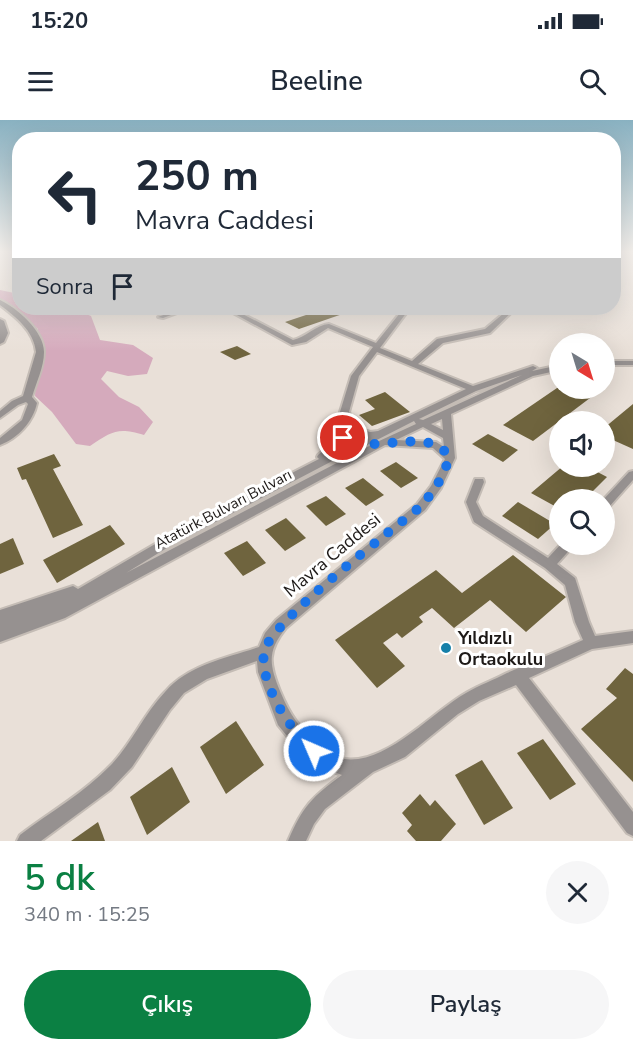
<!DOCTYPE html>
<html lang="tr">
<head>
<meta charset="utf-8">
<style>
	body { margin:0; font-family:"Nunito Sans",sans-serif; background:#f6f6f7; color:#1f2937; height:100vh; display:flex; flex-direction:column; font-size:22px; white-space:nowrap }
	* { box-sizing:border-box; margin:0 }
	p { font-size:20px; color:#747a83 }
	.icon { flex:none; width:33px; height:33px; fill:none; stroke:currentColor; stroke-width:2; stroke-linecap:round; stroke-linejoin:round }
	.map { position:relative; height:721px; overflow:hidden }
	.sheet { display:flex; flex-direction:column; background:#fff; flex:1 }
	.sheet>* { flex:none }
	.top-card { position:absolute; left:12px; top:12px; width:609px; height:183px; border-radius:24px; box-shadow:0 6px 24px #0002; background:#fff; color:#1f2937; overflow:hidden }
	.needle { width:39px; rotate:142deg }
	.controls { position:absolute; left:549px; top:213px; display:grid; gap:12px }
	.controls a { display:grid; place-items:center; width:66px; height:66px; border-radius:50%; background:#fff; box-shadow:0 6px 24px #0002; font-size:30px }
	.pin { position:absolute; display:grid; place-items:center; width:51px; height:51px; color:#fff; margin:-26px; border:3px solid #fff; border-radius:50%; box-shadow:0 2px 6px #0007 }
	.me { position:absolute; width:66px; margin:-33px; rotate:315deg; stroke-linejoin:round; filter:drop-shadow(0 0 4px #0008) }
	.turn { display:flex; align-items:center; gap:21px; height:126px; padding:0 24px; font-size:27px }
	.turn .icon { width:78px; height:78px; stroke-width:2.5 }
	.turn b { display:block; font-size:42px; line-height:51px }
	.then { display:flex; align-items:center; height:57px; padding:0 24px; background:#0003; gap:12px; font-size:22px }
	.round { display:grid; place-items:center; flex:none; width:63px; height:63px; border-radius:32px; background:#f6f6f7 }
	.summary { display:flex; align-items:center; justify-content:space-between; height:102px; padding:0 24px }
	h1 { font-size:36px; font-weight:600; line-height:45px; color:#0b8043 }
	.cta { display:flex; gap:12px; margin-top:auto; padding:12px 24px }
	.cta a { flex:1; height:69px; border-radius:36px; background:#0b8043; color:#fff; font-size:24px; font-weight:600; line-height:69px; text-align:center }
	.cta a+a { background:#f6f6f7; color:#1f2937 }
	.status { display:flex; justify-content:space-between; align-items:center; height:42px; padding:0 30px; background:#fff; direction:ltr }
	.status svg { height:16px; fill:currentColor }
	header { display:flex; justify-content:space-between; align-items:center; height:78px; padding:0 24px; background:#fff; font-size:27px; font-weight:600 }
	.map>svg:first-child { display:block }
	.green { fill:#d5aabc }
	.building { fill:#6f643e }
	.lines { fill:none; stroke-linecap:round; stroke-linejoin:round }
	.minor-casing { stroke:#c4bcb5; stroke-width:4 }
	.minor { fill:#969190; fill-rule:evenodd }
	.route { stroke:#1a73e8; stroke-width:10; stroke-dasharray:0 18 }
	.poi-dot { fill:#1680a9; stroke:#fff; stroke-width:2 }
	.labels { text-anchor:middle; dominant-baseline:central; stroke-width:6; stroke-linejoin:round; paint-order:stroke }
	.street-label { font-size:15px; fill:#1d1917; stroke:#fff }
	.near-street-label { font-size:18px; fill:#1d1917; stroke:#fff }
	.near-poi-label { font-size:18px; font-weight:bold; fill:#1d1917; stroke:#fff; text-anchor:start }
</style>
</head>
<body>
<div class="status"><b>15:20</b><svg viewBox="0 0 49 12"><path d="M0 12V9h3v3zM5 12V6h3v6zM10 12V3h3v9zM15 12V0h3v12zM26 1h20v11H26zM47 4h2v5h-2z"/></svg></div>
<header><svg class="icon" aria-label="menu" viewBox="0 0 24 24"><path d="M4 6h16M4 12h16M4 18h16"/></svg>Beeline<svg class="icon" aria-label="search" viewBox="0 0 24 24"><circle cx="10" cy="10" r="6"/><path d="M15 15l6 6"/></svg></header>
<div class="map">
<svg width="633" height="721" viewBox="0 0 633 721">
	<rect width="100%" height="100%" fill="#e9e0d8"/>
	<path class="green" d="M0,170l19,4 1,14h51l20,8 9,24 33,5 20,13 -6,16 -19,2 -21,-5 -6,8 18,18 20,10 14,15 -9,13c-26,-8 -32,-4 -54,11l-14,-2 -24,-32 -17,-16 3,-67 -26,-21 -12,-6z"/>
	<g class="building">
		<polygon points="327,188 357,189 299,209 285,202"/>
		<polygon points="237,226 251,234 235,240 220,232"/>
		<polygon points="557,268 580,268 594,275 533,321 503,305"/>
		<polygon points="385,272 410,292 372,306 359,295 375,289 365,280"/>
		<polygon points="633,284 633,329 604,316 604,308"/>
		<polygon points="488,314 492,316 518,330 503,342 472,324"/>
		<polygon points="54,334 61,346 53,349 83,405 53,418 26,359 22,360 17,348"/>
		<polygon points="396,342 418,358 401,368 380,351"/>
		<polygon points="563,346 586,346 607,357 584,380 560,380 560,389 531,373"/>
		<polygon points="363,358 384,375 366,386 345,368"/>
		<polygon points="326,376 346,394 326,406 306,386"/>
		<polygon points="518,382 555,404 538,419 502,396"/>
		<polygon points="286,398 306,418 285,431 265,410"/>
		<polygon points="110,405 125,424 57,463 43,440"/>
		<polygon points="13,418 24,444 0,454 0,424"/>
		<polygon points="247,421 266,443 243,456 224,433"/>
		<polygon points="513,435 566,477 526,512 490,480 454,508 432,488 419,497 423,502 402,518 397,513 383,523 405,546 377,568 335,520 436,450 462,473"/>
		<polygon points="625,548 633,554 633,662 581,609 617,578 606,569"/>
		<polygon points="236,601 264,645 226,674 200,627"/>
		<polygon points="543,619 576,664 550,680 517,633"/>
		<polygon points="482,640 513,688 484,705 455,655"/>
		<polygon points="172,647 190,682 147,715 130,677"/>
		<polygon points="420,674 430,686 435,680 456,704 441,721 416,721 407,711 412,705 402,693"/>
		<polygon points="98,702 105,721 71,721"/>
	</g>
	<g class="lines">
		<defs>
			<g id="minor">
				<path d="M0,180c17,8 44,31 44,52 0,15 -8,31 -12,45l5,6c-4,19 -19,35 -37,42v-7l22,-18 6,-16 -2,-2 -8,3 -18,13v-7l12,-10 11,-5 13,-44c-2,-21 -20,-35 -36,-47z"/>
				<polygon points="182,188 190,188 163,198 158,197"/>
				<path d="M224,188h7l62,32c13,-3 23,-15 36,-16l47,19 28,-35h6l-30,40 32,13 25,-22 48,-10 25,-21h6l-26,25 -47,10 -25,21 55,22 60,-20 4,2 -5,3 28,-6v5l-27,6 -82,38 4,44 -14,30 -16,22 -139,118c-19,23 -17,36 -6,63 10,24 19,37 40,54 7,6 14,12 24,14 42,6 87,-46 122,-66 13,-8 28,-13 41,-20 25,-11 51,-22 76,-33l-8,-18 -10,-37 -20,-17 -71,-46 -8,-20 9,-23h8l1,3 -8,20 7,14 65,42 13,-14h14l-18,20 18,14 14,44 6,14 38,-5v12l-41,6 -63,29 104,134v24l-6,-3 -111,-148 -37,16 -21,13 -53,43 -32,15 -48,37 -11,15 -8,17h-18c15,-35 24,-44 54,-66l-22,-8 -24,-20 -18,-22 -20,-53 -1,-11 -50,18 -23,14 -14,17 -38,57 -22,23 -69,51h-24l3,-6c30,-23 64,-42 91,-70 21,-22 33,-51 54,-73 23,-27 62,-34 94,-45l6,-14 11,-13 141,-116 14,-18 14,-27 -12,-11 -48,-3 -320,173 -65,24v-32l73,-24 5,3 84,-49 157,-81 -2,-2 1,-2 20,-18 -2,-12 15,-49 22,-29 -45,-19 -22,14 -14,3zM377,232l89,37 -88,42 -8,1 -15,-5 -6,-15 10,-36zM522,255l-99,45 -4,-1 57,-28zM442,299l1,11 -12,-6zM414,301l2,3 -39,18 -251,131 44,-27 168,-88 27,-12zM423,307l20,11 1,9 -8,-5 -40,-2zM346,309l2,2 17,6 -6,3 -11,-3zM345,322l6,2 -18,9z"/>
				<polygon points="0,199 4,201 8,213 4,222 0,224"/>
				<rect x="604" y="241" width="29" height="4"/>
				<polygon points="633,351 633,360 608,388 604,389 604,380 603,380 629,352"/>
			</g>
		</defs>
		<use href="#minor" class="minor-casing"/>
		<use href="#minor" class="minor"/>
	</g>
	<linearGradient id="sky" x2="0" y2="1"><stop stop-color="#89b1c1"/><stop offset="0.57" stop-color="#f5f1ed"/><stop offset="1" stop-color="#f5f1ed" stop-opacity="0"/></linearGradient>
	<rect width="633" height="231" fill="url(#sky)"/>
	<g class="lines">
		<path class="route" d="M314,631c-23,-19 -55,-68 -50,-99 6,-30 127,-121 156,-145l16,-19 14,-30c-4,-5 -8,-11 -14,-13 -30,-11 -64,8 -93,-7"/>
	</g>
	<circle class="poi-dot" cx="446" cy="528" r="6"/>
	<g class="labels">
		<g class="street-label">
			<text transform="translate(223 389) rotate(-28)">Atatürk Bulvarı Bulvarı</text>
		</g>
		<g class="near-street-label">
			<text transform="translate(332 435) rotate(-40)">Mavra Caddesi</text>
		</g>
		<g class="near-poi-label">
			<text x="458" y="518">Yıldızlı<tspan x="458" dy="21">Ortaokulu</tspan></text>
		</g>
	</g>
</svg>
<div class="controls">
<a><svg class="needle" viewBox="-14 -14 28 28"><path d="M0-13l5 13h-10z" fill="#e53935"/><path d="M0 13l5-13h-10z" fill="#747a83"/></svg></a>
<a><svg class="icon" aria-label="sound" viewBox="0 0 24 24"><path d="M4 9h4l5-4v14l-5-4H4zM17 9q2 3 0 6"/></svg></a>
<a><svg class="icon" aria-label="search" viewBox="0 0 24 24"><circle cx="10" cy="10" r="6"/><path d="M15 15l6 6"/></svg></a>
</div>
<div class="pin" style="left:343px;top:318px;background:#d93025"><svg class="icon" aria-label="arrive" viewBox="0 0 24 24"><path d="M6 21V4h12l-3 4 3 4H6"/></svg></div>
<svg class="me" style="left:314px;top:631px" viewBox="-20 -20 40 40"><circle r="17" fill="#1a73e8" stroke="#fff" stroke-width="3"/><path d="M0-11L8 9 0 5-8 9z" fill="#fff"/></svg>
<div class="top-card">
<div class="turn"><svg class="icon" aria-label="left" viewBox="0 0 24 24"><path d="M17 20v-9H6M10 6l-5 5 5 5"/></svg><div><b>250 m</b>Mavra Caddesi</div></div>
<div class="then">Sonra<svg class="icon" aria-label="arrive" viewBox="0 0 24 24"><path d="M6 21V4h12l-3 4 3 4H6"/></svg></div>
</div>
</div>
<section class="sheet">
<div class="summary"><div><h1>5 dk</h1><p>340 m · 15:25</p></div><a class="round"><svg class="icon" aria-label="close" viewBox="0 0 24 24"><path d="M6 6l12 12M18 6L6 18"/></svg></a></div>
<div class="cta"><a>Çıkış</a><a>Paylaş</a></div>
</section>
</body>
</html>
